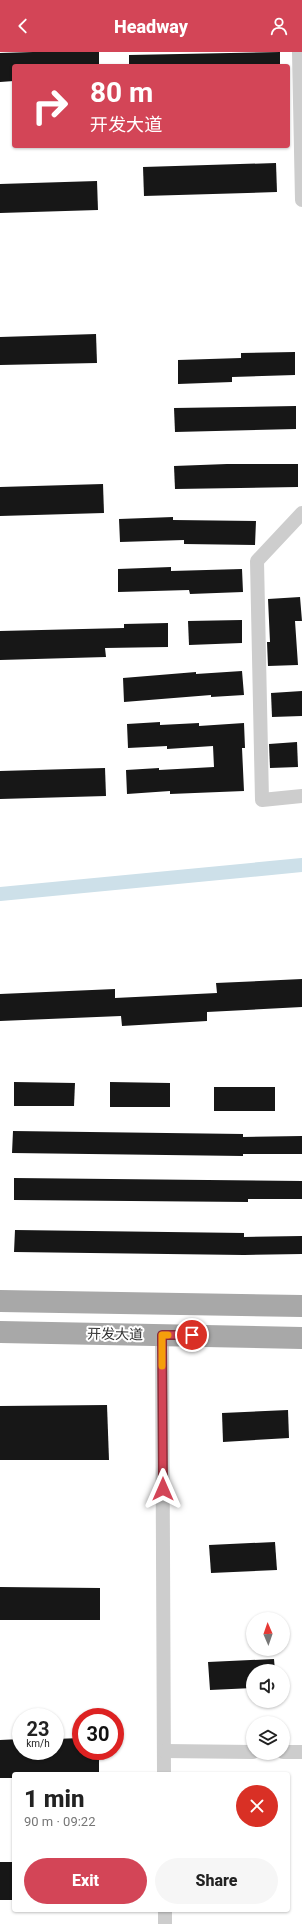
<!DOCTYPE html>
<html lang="en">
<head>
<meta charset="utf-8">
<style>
	body { margin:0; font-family:Roboto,"Noto Sans SC",sans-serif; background:#f6f6f6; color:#222; height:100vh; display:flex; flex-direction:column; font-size:15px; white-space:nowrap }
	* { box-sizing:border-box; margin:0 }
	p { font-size:13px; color:#767676 }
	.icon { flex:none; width:22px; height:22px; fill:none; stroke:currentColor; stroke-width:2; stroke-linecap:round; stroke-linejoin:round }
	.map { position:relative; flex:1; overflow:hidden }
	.sheet { position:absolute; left:12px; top:1720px; width:278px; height:140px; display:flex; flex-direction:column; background:#fff; border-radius:4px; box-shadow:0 1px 3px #0004 }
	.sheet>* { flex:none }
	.banner { position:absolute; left:12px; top:12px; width:278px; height:84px; border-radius:4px; box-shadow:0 1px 3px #0004; background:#d34557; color:#fff; overflow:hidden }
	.needle { width:26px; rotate:358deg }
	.buttons { position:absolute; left:246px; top:1560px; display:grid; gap:8px }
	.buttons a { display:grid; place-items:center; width:44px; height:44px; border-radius:50%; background:#fff; box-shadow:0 1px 3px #0004; font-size:20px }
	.speed { position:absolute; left:12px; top:1656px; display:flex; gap:8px; font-size:20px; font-weight:700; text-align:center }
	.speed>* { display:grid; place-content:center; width:52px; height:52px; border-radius:50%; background:#fff; box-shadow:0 1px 3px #0004; line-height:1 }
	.speed small { font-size:10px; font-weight:400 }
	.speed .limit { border:6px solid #d22; background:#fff; color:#111 }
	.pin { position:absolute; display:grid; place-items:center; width:34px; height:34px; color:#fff; margin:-17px; border:2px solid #fff; border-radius:50%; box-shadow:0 1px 4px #0007 }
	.me { position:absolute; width:44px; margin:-22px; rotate:0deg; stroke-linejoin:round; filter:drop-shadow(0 0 3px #0008) }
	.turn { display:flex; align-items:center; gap:14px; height:84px; padding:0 12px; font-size:18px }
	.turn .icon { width:52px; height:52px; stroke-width:2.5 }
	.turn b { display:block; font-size:28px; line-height:34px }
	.round { display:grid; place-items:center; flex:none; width:42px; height:42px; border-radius:21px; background:#f6f6f6 }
	.head { display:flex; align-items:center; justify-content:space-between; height:68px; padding:0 12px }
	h1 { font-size:24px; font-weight:800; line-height:30px }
	.cta { display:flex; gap:8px; margin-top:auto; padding:8px 12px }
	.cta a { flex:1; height:46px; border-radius:24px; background:#d34557; color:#fff; font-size:16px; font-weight:800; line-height:46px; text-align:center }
	.cta a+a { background:#f6f6f6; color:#222 }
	header { display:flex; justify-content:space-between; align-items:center; height:52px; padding:0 12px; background:#d34557; color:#fff; font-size:18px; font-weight:800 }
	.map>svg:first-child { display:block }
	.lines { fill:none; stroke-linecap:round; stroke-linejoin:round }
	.canal { stroke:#cde0e9; stroke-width:14 }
	.building { fill:#171717 }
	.minor { stroke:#cdcdcd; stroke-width:14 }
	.primary { stroke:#a8a8a8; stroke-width:22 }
	.route-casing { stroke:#892d39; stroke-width:10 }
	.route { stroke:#d34557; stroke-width:7 }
	.slow { stroke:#f59e0b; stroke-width:7 }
	.labels { text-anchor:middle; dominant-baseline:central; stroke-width:4; stroke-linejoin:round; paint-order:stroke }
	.street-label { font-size:14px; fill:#303030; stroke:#fff }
</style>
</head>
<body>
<header><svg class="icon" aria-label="back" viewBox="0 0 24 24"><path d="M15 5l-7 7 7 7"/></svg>Headway<svg class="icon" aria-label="person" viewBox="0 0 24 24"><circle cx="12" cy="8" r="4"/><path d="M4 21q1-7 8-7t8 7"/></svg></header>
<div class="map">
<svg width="302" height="1872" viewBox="0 0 302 1872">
	<rect width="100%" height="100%" fill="#fff"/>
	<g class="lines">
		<polyline class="canal" points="0,842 302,813"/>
	</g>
	<g class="building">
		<polygon points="33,0 99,0 99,14 14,14 14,29 0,30 0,1"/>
		<polygon points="280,0 280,14 129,14 129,3"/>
		<polygon points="276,111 277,140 144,144 143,115"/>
		<polygon points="97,129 98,158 0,161 0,132"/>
		<polygon points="96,282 97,311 0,313 0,285"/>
		<polygon points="295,300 295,323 232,325 232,330 178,332 178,308 241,306 241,301"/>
		<polygon points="296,354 296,377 175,380 174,356"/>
		<polygon points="227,412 298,412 298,435 175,437 174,414"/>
		<polygon points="103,432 104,461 0,464 0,435"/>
		<polygon points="173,465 173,468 256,469 255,493 184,492 184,488 120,490 119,467"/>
		<polygon points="171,515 171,519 242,517 243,540 190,542 189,538 118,540 118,517"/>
		<polygon points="300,545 302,569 295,569 298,613 268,614 267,590 270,590 268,547"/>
		<polygon points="242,568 242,591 189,593 188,569"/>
		<polygon points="168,571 168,595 105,596 106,605 0,608 0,579 124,576 124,572"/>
		<polygon points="242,619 244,643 211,645 211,643 124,650 123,626 196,620 196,622"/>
		<polygon points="302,639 302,664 272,665 271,641"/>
		<polygon points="160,670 160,673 199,671 199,674 244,671 245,696 242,696 244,739 170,742 170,739 127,742 126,718 159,716 159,718 214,715 213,694 167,697 167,694 128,696 127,672"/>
		<polygon points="297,690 298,715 270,716 269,692"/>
		<polygon points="105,716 106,744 0,747 0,719"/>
		<polygon points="302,927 302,955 207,960 207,969 122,974 121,964 0,969 0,942 115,937 115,946 217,941 216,931"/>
		<polygon points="14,1030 75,1031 74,1054 14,1054"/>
		<polygon points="110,1030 170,1031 170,1055 110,1055"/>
		<rect x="214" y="1035" width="61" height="24"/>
		<polygon points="13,1079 243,1082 243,1085 302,1084 302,1102 243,1102 243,1104 12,1101"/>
		<polygon points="14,1126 302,1129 302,1147 248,1147 248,1150 14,1148"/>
		<polygon points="15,1178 244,1181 244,1185 302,1184 302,1202 244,1203 14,1200"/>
		<polygon points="107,1353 109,1408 0,1408 0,1354"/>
		<polygon points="288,1358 289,1386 223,1390 222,1361"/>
		<polygon points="275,1490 277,1518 211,1521 209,1493"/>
		<polygon points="0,1535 100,1536 100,1568 0,1568"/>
		<polygon points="274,1607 275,1619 253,1619 253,1636 210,1638 208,1610"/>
		<polygon points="81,1686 81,1699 99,1699 99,1722 14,1722 14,1726 0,1726 0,1688 21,1687 21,1699 55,1699 55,1687"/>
		<rect x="0" y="1810" width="14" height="38"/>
	</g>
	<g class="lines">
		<g class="minor">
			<polyline points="299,0 302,148"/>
			<polyline points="302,461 257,509 262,748 302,744"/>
			<polyline points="162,1283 164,1722"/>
			<polyline points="164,1699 253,1700"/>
			<polyline points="283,1700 302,1700"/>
			<polyline points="165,1858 165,1872"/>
		</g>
		<g class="primary">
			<polyline points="0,1249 302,1254"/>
			<polyline points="0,1280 302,1286"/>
		</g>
	</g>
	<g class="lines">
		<defs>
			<polyline id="route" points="163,1437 162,1283 192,1283"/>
		</defs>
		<use href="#route" class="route-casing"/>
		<use href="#route" class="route"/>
		<polyline class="slow" points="162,1314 162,1283 168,1283"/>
	</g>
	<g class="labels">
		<g class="street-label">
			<text transform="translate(115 1282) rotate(1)">开发大道</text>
		</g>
	</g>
</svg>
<div class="buttons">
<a><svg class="needle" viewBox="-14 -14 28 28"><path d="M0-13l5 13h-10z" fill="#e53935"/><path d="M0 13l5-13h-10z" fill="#767676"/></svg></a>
<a><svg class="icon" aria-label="sound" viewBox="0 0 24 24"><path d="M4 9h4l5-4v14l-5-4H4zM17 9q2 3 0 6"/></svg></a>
<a><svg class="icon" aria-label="layers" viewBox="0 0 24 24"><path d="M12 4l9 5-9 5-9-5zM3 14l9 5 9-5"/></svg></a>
</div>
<div class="speed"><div>23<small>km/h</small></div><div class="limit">30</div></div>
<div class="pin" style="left:192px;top:1283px;background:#d93025"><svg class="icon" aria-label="arrive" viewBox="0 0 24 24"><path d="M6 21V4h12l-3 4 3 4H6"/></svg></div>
<svg class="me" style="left:163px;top:1437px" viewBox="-20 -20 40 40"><path d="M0-17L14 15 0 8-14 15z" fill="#d34557" stroke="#fff" stroke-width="4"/></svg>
<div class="banner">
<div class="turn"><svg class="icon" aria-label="right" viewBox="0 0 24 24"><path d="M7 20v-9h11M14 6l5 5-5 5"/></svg><div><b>80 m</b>开发大道</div></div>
</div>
<section class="sheet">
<div class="head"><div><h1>1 min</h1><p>90 m · 09:22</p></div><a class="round" style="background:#d93025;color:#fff"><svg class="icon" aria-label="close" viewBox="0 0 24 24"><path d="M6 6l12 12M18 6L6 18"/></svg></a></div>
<div class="cta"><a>Exit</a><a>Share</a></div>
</section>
</div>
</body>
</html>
